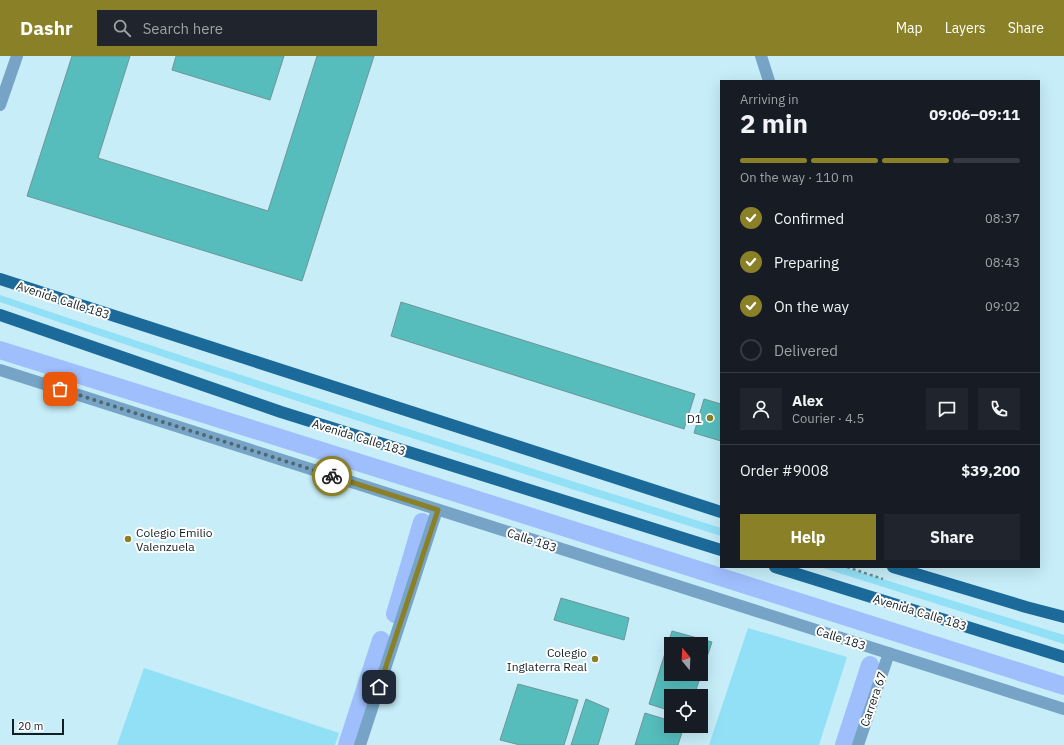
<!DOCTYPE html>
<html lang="en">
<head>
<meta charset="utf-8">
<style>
  body { margin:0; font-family:"IBM Plex Sans",sans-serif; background:#20242c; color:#f1f3f6; height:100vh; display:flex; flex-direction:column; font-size:15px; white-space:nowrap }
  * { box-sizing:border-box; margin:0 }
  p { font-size:13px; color:#9ea1a6 }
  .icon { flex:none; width:22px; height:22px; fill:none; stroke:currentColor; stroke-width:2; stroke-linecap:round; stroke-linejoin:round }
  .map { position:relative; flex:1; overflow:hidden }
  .panel { position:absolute; left:720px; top:24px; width:320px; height:488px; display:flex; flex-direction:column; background:#171b24; border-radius:0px; box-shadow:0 4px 16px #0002 }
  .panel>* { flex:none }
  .needle { width:26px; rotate:342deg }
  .controls { position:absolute; left:664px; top:581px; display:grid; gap:8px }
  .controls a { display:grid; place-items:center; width:44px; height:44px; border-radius:0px; background:#171b24; box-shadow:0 4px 16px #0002; font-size:20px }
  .scale { position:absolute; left:12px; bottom:10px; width:52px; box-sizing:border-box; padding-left:4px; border:2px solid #111f23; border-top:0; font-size:11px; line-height:14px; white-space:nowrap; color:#111f23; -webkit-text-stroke:3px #fff; paint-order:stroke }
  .pin { position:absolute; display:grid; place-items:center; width:34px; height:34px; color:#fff; margin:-17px; border-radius:8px; box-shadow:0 2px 6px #0006 }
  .courier { position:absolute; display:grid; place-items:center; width:40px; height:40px; margin:-20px; border:3px solid #8a8027; border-radius:50%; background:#fff; color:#222; box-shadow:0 1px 5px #0007 }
  .summary em { font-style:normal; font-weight:700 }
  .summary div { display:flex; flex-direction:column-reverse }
  .summary { display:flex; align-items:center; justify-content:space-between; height:68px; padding:0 20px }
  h1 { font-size:26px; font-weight:700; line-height:30px }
  .bar { display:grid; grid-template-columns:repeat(4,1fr); gap:6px 4px; align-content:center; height:48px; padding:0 20px }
  .bar i { height:5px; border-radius:3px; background:#363941 }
  .bar .selected { background:#8a8027 }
  .bar p { grid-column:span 4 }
  .line { display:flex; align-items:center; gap:10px; padding:0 20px; border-top:1px solid #363941 }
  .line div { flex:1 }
  .round { display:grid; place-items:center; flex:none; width:42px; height:42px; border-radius:0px; background:#20242c }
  ol { padding:0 20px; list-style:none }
  li { display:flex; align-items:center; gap:12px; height:44px }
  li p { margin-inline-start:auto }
  li .icon { padding:4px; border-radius:50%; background:#8a8027; color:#fff; stroke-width:4 }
  li:last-child { color:#9ea1a6 }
  li i { width:22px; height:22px; border:2px solid #363941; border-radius:50% }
  .action { display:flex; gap:8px; margin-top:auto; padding:8px 20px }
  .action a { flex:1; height:46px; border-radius:0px; background:#8a8027; color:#fff; font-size:16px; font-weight:700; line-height:46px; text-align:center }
  .action a+a { background:#20242c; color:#f1f3f6 }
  header { display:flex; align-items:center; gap:24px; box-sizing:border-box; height:56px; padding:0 20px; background:#8a8027; color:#fff }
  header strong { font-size:19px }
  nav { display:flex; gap:22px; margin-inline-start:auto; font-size:14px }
  .search { width:280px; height:36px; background:#20242c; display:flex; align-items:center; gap:10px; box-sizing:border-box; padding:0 14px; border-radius:0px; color:#9ea1a6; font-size:15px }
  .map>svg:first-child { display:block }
  .green { fill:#91e0f6 }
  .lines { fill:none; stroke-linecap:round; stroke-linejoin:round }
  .canal { stroke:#9fbefc; stroke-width:18 }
  .building { fill:#56bcbc; stroke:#6e9595; fill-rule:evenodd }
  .path { stroke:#6e8991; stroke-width:2.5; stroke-dasharray:3 3; stroke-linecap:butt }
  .street { stroke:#77a4c6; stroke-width:12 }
  .primary { stroke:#1b6a9a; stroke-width:12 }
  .done { stroke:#50676e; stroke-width:4; stroke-dasharray:0 7.2 }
  .route { stroke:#8a8027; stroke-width:5 }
  .poi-dot { fill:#8a8027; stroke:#fff; stroke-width:1.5 }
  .labels { text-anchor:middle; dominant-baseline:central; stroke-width:4; stroke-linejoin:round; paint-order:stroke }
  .street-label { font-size:12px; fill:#111f23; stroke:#fff }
  .poi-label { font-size:12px; fill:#111f23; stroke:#fff; text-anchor:end }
</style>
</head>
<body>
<header>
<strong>Dashr</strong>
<div class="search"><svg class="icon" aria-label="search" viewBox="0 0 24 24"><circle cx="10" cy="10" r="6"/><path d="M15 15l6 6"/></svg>Search here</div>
<nav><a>Map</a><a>Layers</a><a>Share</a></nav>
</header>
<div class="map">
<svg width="1064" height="689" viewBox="0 0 1064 689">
  <rect width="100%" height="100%" fill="#c6edf8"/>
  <!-- green -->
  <path class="green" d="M0 239C239 320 480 396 721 472V480C480 404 239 328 0 246Z
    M820 511H843L1064 579V588Z
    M748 572 847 601 819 689H709Z
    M144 612 339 677 335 689H117Z"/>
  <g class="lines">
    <!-- canal -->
    <path class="canal" d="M0 294 456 437 1064 630
      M395 558 422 466
      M347 689 381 584
      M844 689 870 609"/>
  </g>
  <!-- building -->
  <path class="building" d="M72 0H130L98 102 268 155 317 0H374L302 225 27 140Z
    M176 0H284L270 44 172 14Z
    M401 246 695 338 684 373 391 280Z
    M704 343 721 348V385L694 377Z
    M561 542 629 562 624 584 554 564Z
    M672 575 712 586 694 640H671V655L649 648ZM671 588H701V618H671Z
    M518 628 578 644 564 689H520L500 684Z
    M586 643 609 653 598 689H571Z
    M645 657 671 665V670H684L678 689H635Z"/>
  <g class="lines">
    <!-- path -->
    <path class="path" d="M847 511 883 523"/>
    <!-- street -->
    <path class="street" d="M761 0 769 25
      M0 49 17 0
      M0 314 1064 653
      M360 689 437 454
      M858 689 889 597"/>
    <!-- primary -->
    <path class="primary" d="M0 223 721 456
      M0 259 281 356 721 494
      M775 511 1064 601
      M893 511 1026 551 1064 561"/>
  </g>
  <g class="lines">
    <!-- done -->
    <path class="done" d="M60 333 332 420"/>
    <!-- route -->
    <path class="route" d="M332 420 438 454 379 631"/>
  </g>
  <!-- markers -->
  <g class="poi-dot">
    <circle cx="710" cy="362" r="4"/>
    <circle cx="128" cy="483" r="4"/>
    <circle cx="595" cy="603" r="4"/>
  </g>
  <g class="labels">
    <!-- street labels -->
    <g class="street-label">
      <text transform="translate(63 244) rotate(18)">Avenida Calle 183</text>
      <text transform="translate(359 381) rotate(17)">Avenida Calle 183</text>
      <text transform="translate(532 484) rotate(18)">Calle 183</text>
      <text transform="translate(920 556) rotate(17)">Avenida Calle 183</text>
      <text transform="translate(841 582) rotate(18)">Calle 183</text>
      <text transform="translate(873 643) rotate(-71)">Carrera 67</text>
    </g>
    <!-- poi labels -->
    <g class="poi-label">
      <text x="702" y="362">D1</text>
      <text x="136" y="476" text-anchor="start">Colegio Emilio<tspan x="136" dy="14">Valenzuela</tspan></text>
      <text x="587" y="596">Colegio<tspan x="587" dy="14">Inglaterra Real</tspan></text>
    </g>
  </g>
</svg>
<div class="controls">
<a><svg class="needle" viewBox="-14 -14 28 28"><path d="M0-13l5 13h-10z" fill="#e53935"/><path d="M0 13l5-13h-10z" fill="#9ea1a6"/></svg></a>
<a><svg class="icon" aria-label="locate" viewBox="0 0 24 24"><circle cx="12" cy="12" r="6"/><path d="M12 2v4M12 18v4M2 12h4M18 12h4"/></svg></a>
</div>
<div class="scale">20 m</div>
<div class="pin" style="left:60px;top:333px;background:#ea580c"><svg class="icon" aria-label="bag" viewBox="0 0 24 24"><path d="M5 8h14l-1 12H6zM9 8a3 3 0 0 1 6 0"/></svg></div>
<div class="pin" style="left:379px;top:631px;background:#1f2937"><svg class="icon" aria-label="home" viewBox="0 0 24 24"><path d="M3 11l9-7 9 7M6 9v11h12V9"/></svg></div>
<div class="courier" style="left:332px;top:420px"><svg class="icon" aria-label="bike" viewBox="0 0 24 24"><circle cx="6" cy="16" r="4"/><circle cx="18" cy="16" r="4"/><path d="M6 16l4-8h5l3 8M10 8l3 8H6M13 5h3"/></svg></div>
<section class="panel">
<div class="summary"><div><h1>2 min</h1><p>Arriving in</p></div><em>09:06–09:11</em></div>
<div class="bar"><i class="selected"></i><i class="selected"></i><i class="selected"></i><i></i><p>On the way · 110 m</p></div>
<ol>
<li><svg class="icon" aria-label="check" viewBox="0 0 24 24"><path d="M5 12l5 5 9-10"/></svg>Confirmed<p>08:37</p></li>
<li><svg class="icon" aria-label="check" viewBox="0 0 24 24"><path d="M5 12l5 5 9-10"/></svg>Preparing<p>08:43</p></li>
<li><svg class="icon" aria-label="check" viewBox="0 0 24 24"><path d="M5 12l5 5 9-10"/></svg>On the way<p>09:02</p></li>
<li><i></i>Delivered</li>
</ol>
<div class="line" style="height:72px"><a class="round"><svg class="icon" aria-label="person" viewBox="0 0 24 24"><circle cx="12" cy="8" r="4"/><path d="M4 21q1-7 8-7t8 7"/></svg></a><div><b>Alex</b><p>Courier · 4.5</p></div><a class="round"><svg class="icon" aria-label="chat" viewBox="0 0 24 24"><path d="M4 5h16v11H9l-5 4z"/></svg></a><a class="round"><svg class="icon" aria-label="phone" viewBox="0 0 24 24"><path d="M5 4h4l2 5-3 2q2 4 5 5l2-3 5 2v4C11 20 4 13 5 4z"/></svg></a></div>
<div class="line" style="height:52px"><div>Order #9008</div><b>$39,200</b></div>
<div class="action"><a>Help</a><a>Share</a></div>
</section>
</div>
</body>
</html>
